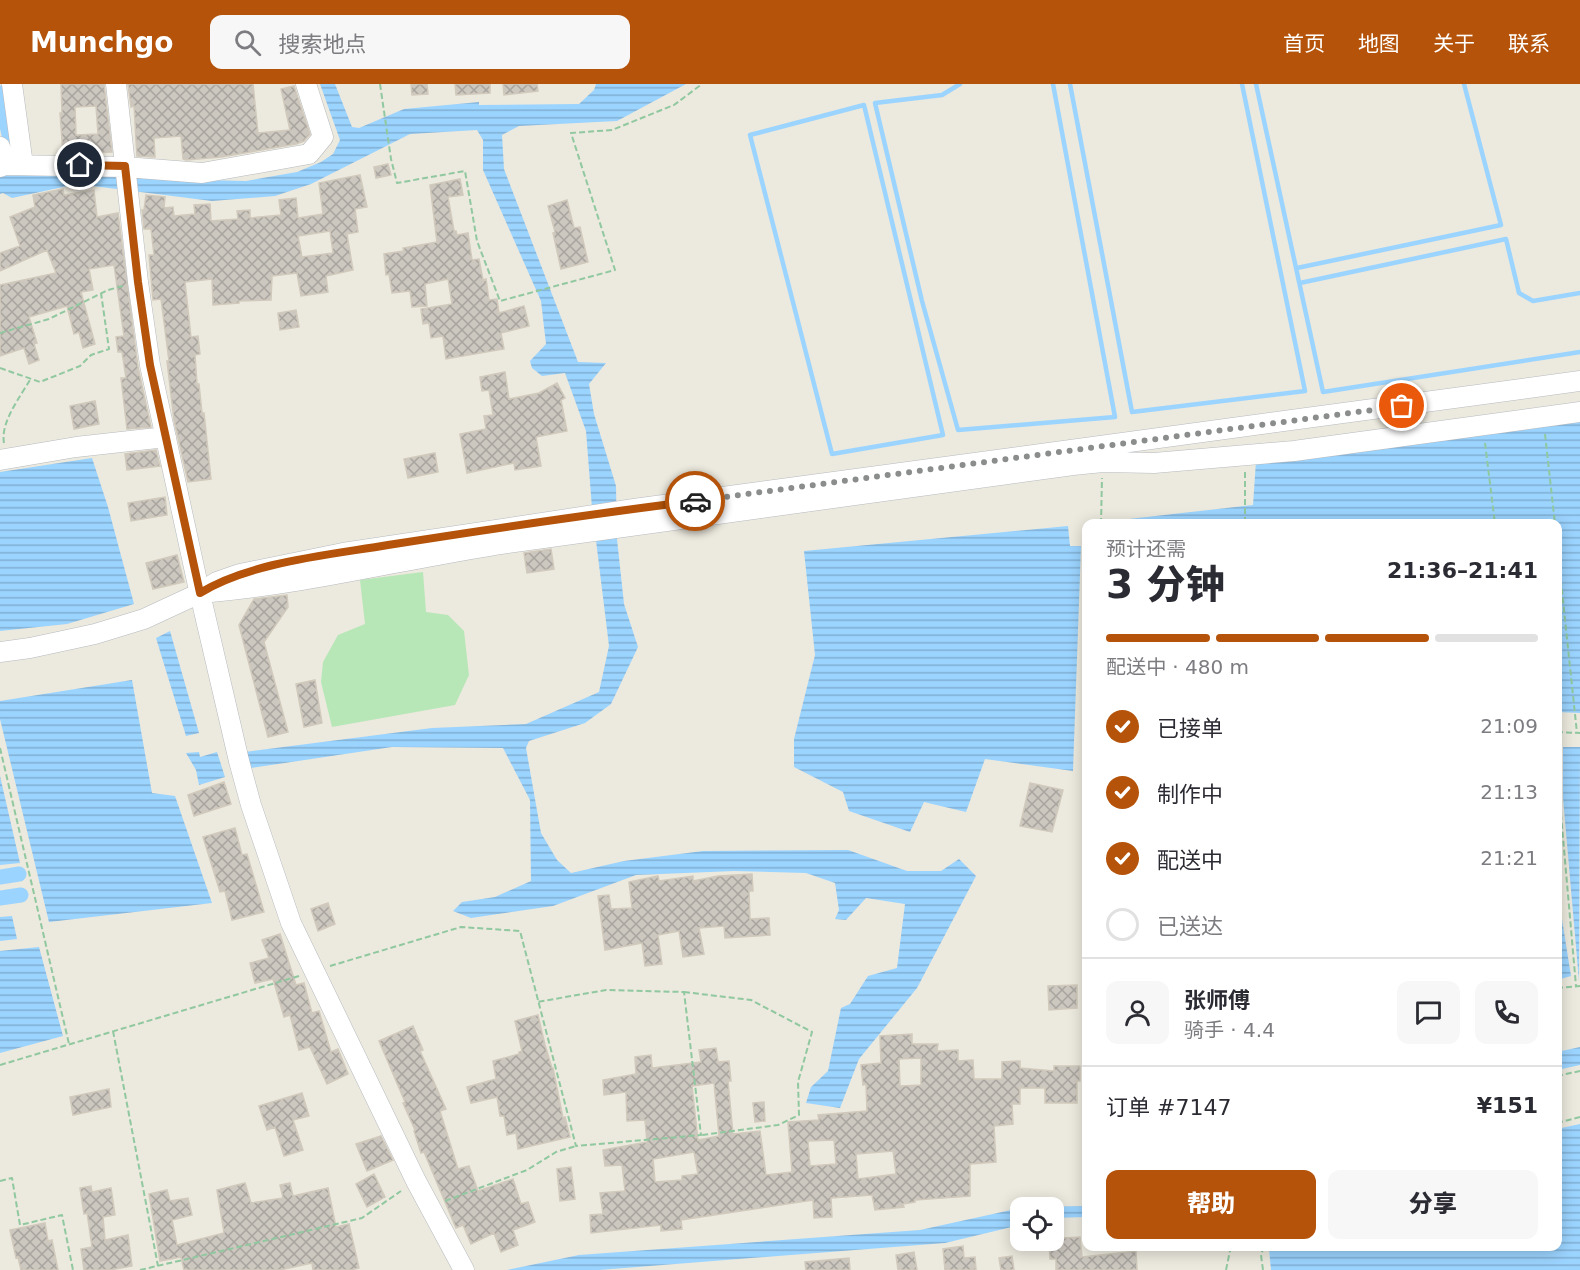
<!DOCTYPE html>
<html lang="zh">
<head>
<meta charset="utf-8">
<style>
  body { margin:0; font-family:"DejaVu Sans","Noto Sans SC",sans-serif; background:#f7f7f7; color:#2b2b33; height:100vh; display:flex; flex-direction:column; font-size:22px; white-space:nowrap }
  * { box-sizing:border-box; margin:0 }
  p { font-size:20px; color:#7c7c81 }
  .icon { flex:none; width:33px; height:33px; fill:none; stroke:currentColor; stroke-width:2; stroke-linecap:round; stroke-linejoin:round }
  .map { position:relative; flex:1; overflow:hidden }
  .drawer { position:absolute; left:1082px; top:435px; width:480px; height:732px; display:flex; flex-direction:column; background:#fff; border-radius:12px; box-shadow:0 3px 15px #0003 }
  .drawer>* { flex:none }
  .controls { position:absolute; left:1010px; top:1113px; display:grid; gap:12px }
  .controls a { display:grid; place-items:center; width:54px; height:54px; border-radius:12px; background:#fff; box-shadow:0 3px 15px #0003; font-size:30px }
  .pin { position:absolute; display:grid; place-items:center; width:51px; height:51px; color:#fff; margin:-26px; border:3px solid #fff; border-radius:50%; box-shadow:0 2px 6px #0007 }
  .courier { position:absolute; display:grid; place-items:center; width:60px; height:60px; margin:-30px; border:4px solid #b45309; border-radius:50%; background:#fff; color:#222; box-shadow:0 2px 8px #0007 }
  .headline em { font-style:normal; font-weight:800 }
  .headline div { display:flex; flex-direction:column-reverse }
  .headline { display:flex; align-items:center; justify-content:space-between; height:102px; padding:0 24px }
  h1 { font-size:39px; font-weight:800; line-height:45px }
  .bar { display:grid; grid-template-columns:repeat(4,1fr); gap:9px 6px; align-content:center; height:72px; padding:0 24px }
  .bar i { height:8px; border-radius:4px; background:#e1e1e2 }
  .bar .selected { background:#b45309 }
  .bar p { grid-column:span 4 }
  .line { display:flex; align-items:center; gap:15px; padding:0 24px; border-top:2px solid #e1e1e2 }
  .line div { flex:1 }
  .round { display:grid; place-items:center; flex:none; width:63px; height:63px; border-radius:12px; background:#f7f7f7 }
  ol { padding:0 24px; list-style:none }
  li { display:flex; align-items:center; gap:18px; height:66px }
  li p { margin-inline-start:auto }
  li .icon { padding:6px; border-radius:50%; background:#b45309; color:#fff; stroke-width:4 }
  li:last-child { color:#7c7c81 }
  li i { width:33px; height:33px; border:3px solid #e1e1e2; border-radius:50% }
  .button { display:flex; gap:12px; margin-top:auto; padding:12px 24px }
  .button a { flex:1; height:69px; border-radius:12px; background:#b45309; color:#fff; font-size:24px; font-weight:800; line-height:69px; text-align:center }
  .button a+a { background:#f7f7f7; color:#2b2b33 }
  header { display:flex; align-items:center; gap:36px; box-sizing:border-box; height:84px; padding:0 30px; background:#b45309; color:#fff }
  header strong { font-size:28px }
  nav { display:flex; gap:33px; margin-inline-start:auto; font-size:21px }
  .search { width:420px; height:54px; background:#f7f7f7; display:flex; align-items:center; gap:15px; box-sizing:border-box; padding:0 21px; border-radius:12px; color:#7c7c81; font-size:22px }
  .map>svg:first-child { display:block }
  .park { fill:#b7e7b7 }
  .water { fill:url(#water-rules) }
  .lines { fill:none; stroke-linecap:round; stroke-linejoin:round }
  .stream { stroke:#9bd4ff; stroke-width:4.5 }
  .canal { stroke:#9bd4ff; stroke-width:15 }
  .building { fill:url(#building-cross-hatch); stroke:#d1cabc; stroke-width:1.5; fill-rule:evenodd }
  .minor-casing { stroke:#b6babf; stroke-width:21 }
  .path { stroke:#90c89f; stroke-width:2; stroke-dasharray:6 3; stroke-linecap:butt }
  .minor { stroke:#fff; stroke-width:20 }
  .done { stroke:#8b8d8d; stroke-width:6; stroke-dasharray:0 10.8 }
  .route { stroke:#b45309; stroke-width:8 }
</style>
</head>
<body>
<header>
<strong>Munchgo</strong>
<div class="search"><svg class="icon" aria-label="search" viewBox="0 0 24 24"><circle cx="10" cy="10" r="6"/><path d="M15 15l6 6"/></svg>搜索地点</div>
<nav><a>首页</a><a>地图</a><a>关于</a><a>联系</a></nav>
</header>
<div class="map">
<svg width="1580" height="1186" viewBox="0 0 1580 1186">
  <defs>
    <pattern id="water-rules" width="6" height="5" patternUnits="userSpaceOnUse" patternTransform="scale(1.5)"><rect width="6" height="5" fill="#9bd4ff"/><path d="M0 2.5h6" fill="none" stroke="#81afd2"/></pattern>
    <pattern id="building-cross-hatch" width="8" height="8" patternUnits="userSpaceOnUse" patternTransform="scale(1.5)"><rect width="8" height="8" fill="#ccc7bf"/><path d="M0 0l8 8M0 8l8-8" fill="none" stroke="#a8a59f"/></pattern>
  </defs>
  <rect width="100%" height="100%" fill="#ece9de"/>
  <!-- park -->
  <path class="park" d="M423 488 426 528 448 531 464 547 469 591 455 621 332 643 321 598 323 578 338 551 365 540 360 496Z"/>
  <!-- water -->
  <path class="water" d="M320 0H335L352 43 359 44 404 25 479 18V21L579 20 594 6 596 0H686L617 37 519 42 502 51 504 85 578 278 606 279 589 300 594 330 616 402 617 455 624 520 638 563 611 620 585 639 529 657 526 664 541 749 557 776 571 789 624 777 703 767 848 766 907 787H941L959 775 976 792 917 904 859 975 840 1024 806 1019 811 1003 828 987 841 924 850 920 868 892 897 884 905 820 866 814 846 836 835 835 839 826 835 799 806 789 734 787 636 791 553 822 471 834 453 827 462 818 495 813 531 797 530 716 503 664 392 663 251 684 245 668 432 644 526 640 599 608 609 562 592 424 586 347 565 289 542 292 532 284 530 277 546 260 541 217 483 86V56L477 46 410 50 311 100 275 112 212 117 77 100 12 114 3 109 0 110V89L16 83 205 96 246 97 297 88 321 78 333 70 340 56Z
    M1580 335V629L1557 628V440H1120V436L1253 421 1256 377Z
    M92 374 108 423 134 520 67 540 0 547V388Z
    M1068 442 1070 462H1081L1073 687 985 675 966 728 924 718 910 748 849 727 843 708 794 683V655L815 571 804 467Z
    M170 547 199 649 186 652 156 554Z
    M132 596 152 709 175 712 212 819 49 838 0 635V617Z
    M1563 663H1580L1579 897 1563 714Z
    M199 668 200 673 217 668 225 693 199 701 196 686 186 669Z
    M0 692 20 779 0 781Z
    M1557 804 1571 892 1557 896Z
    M12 832 17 855 0 857V833Z
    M39 863 63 952 0 969V867Z
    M1580 963V981L1557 986V968Z
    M1580 1040V1186H1271L1269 1165 1278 1163 1557 1162V1045Z
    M1086 1122V1133L1053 1134V1124L1022 1123Z
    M1020 1124V1141L945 1159 599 1186H507L579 1171 920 1146Z"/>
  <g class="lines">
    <!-- stream -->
    <path class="stream" d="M960 0 942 11 875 19 922 217 958 346 1115 333 1053 0
      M1070 0 1132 328 1305 307 1242 0
      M1256 0 1323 308 1580 268
      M864 21 943 351 832 370 750 51Z
      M1297 184 1501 141 1464 0
      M1300 199 1506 155 1519 209 1533 217 1580 209"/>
    <!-- canal -->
    <path class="canal" d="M0 9 13 69
      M0 793 19 790
      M0 814 21 811"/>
  </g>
  <!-- building -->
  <path class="building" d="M61 0H104L112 68 63 70 60 29H62ZM96 22 98 50 76 51 75 23Z
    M128 0H253L258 49 290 46 281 5 294 2 310 50 304 57 296 60 221 73 186 76 183 75 181 52 154 54 155 73 137 72 134 22 131 23Z
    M411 0H427L428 10 412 11Z
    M455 0H490V9L456 11Z
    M503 0H537L538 7 504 11Z
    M388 80 391 91 376 94 374 83Z
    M360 91 367 123 355 125 358 148 347 150 353 186 326 192 328 208 301 212 297 189 272 192 271 216 239 217V219L213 221 212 195 185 198 191 253 198 252 200 270 195 271 197 300H199L202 329H204L211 395 188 398 174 336 167 277H169L161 215 153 216 149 171H154L151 145H144L142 126H144L146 111 165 113 164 124 173 123 174 132 195 130 194 121 210 120 211 137 238 135 237 127 250 126V134L281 131 279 116 296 114 298 134 323 130 319 99ZM330 147 333 169 302 173 298 152Z
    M460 95 463 111 448 113 454 147H456L457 151 468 149 472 176 479 175 483 196 486 195 489 216 497 215 499 229 524 222 529 242 501 249 504 265 446 275 443 252 431 254 429 239 423 240 421 225 452 220 448 195 425 200 427 222 412 223 410 207 392 209 389 190 386 191 384 170 404 167 403 164 437 158 430 101Z
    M63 105 64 111 94 106 97 133 118 129 138 283 151 343 127 345 121 294H126L122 268H118L116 253 124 252 114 181 89 185 93 206 81 208 95 260 83 264 79 248 74 250 67 222 29 233 37 259 34 260 39 276 29 280 24 264 0 272V201L56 189 47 166 0 187V169L20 162 10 133 35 123 33 111Z
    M567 116 574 144 580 143 588 178 561 185 553 149 555 148 548 122Z
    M296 226 299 243 280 246 278 229Z
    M505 288 509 315 539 309 557 299 565 314 561 316 567 347 536 353 541 382 515 386 514 379 467 389 460 350 486 345 484 332 493 331 489 306 482 307 480 293Z
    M95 317 99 340 74 345 70 322Z
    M156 366 160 382 127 386 125 370Z
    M435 369 438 388 408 394 404 375Z
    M165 413 167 431 131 437 128 419Z
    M551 465 554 485 527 489 524 469Z
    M177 471 184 498 153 505 146 479Z
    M287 511 288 523 264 558 288 648 268 653 239 541 254 515Z
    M315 596 322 639 304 643 296 600Z
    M224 698 231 720 194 732 188 711Z
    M1030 699 1063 706 1052 748 1020 742Z
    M235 744 242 771 247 770 264 828 232 836 225 807 220 808 203 753Z
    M752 790 753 807H749L750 835 769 834 770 851 725 854 724 842 699 844 704 870 683 873 679 847 658 851 662 880 645 882 642 859 605 866 598 812 609 811 611 825 632 824 629 798 658 792 659 797 693 792V797L718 792Z
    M328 819 335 840 318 847 311 825Z
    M280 850 296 901 304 899 312 929 319 927 331 968 338 965 348 990 327 1000 310 963 299 966 290 931 284 933 273 895 255 899 250 879 269 874 262 856Z
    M1077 901V924L1049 926 1048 902Z
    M538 931 545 961 552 984H553L563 1034 565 1033 570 1053 518 1065 516 1049 507 1051 504 1032H500L497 1013 471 1019 467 1003 496 995 493 977 519 970V968L522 967 515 937Z
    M413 942 423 966 420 967 446 1025 440 1027 458 1085 469 1082 478 1107 513 1095 521 1120 528 1118 535 1138 513 1146 518 1161 501 1168 494 1149 471 1160 463 1141 456 1144 424 1068 421 1069 414 1047 415 1046 403 1019 405 1018 379 957Z
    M912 950V960H938L937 967 958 966V977L973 976 974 995H1002V978L1020 977V984L1054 987V982H1080V997H1077V1019H1045V1004H1020V1020H1012L1013 1040 994 1042 996 1078 970 1080V1112L915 1116V1118L903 1120 904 1123 875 1126 872 1111 831 1114 832 1133 814 1134 813 1116 681 1136 682 1145 661 1147V1141L591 1149 590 1131 603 1130 600 1109 625 1107 622 1081 605 1082 603 1066 647 1058 645 1036 627 1037 626 1008 604 1011 603 996 636 990 635 973 651 971 652 984 701 978 699 966 716 964 718 978 729 977 731 997H728L733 1050 760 1047 766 1091 792 1088 788 1038 819 1036 818 1031 867 1027 866 1000 863 1001 861 981 881 979 880 952ZM921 974V1001L900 1002 899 975ZM714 999 719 1052 698 1056 692 1002ZM834 1056 836 1080 810 1082 808 1057ZM893 1067 896 1090 858 1095 856 1070ZM694 1068 698 1090 682 1092V1096L655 1098 653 1075Z
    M109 1005 111 1023 73 1031 70 1013Z
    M302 1009 309 1032 293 1036 303 1066 284 1072 275 1043 267 1046 259 1022Z
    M764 1018 765 1037 755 1038 753 1019Z
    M381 1052 393 1076 367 1087 356 1060Z
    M571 1083 575 1115 560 1117 557 1085Z
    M374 1090 385 1113 367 1123 356 1100Z
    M245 1099 251 1119 283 1114 280 1101 290 1099 293 1112 328 1104 336 1143 349 1140 359 1184 351 1186H313L312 1179 280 1186H184L181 1173 160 1177 149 1110 167 1106 170 1117 188 1114 192 1131 172 1136 177 1161 224 1149 217 1106Z
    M91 1102 92 1108 111 1104 115 1131 103 1133 105 1156 128 1151 132 1182 110 1186H84L81 1165 92 1163 87 1129 84 1130 80 1104Z
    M45 1139 48 1157 52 1156 58 1186H21L18 1173 16 1174 10 1146Z
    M1080 1153 1082 1173 1136 1167 1137 1186H1056V1175H1050L1049 1161 1063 1160V1154Z
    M963 1162 964 1174 975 1173 976 1186H945L943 1165Z
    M914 1168 917 1186H898L896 1171Z
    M1012 1172 1014 1186H1001L999 1174Z
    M849 1174 850 1186H806L805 1178Z"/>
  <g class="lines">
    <!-- minor casing -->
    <g class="minor-casing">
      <path id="minor" d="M12 0 23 81
        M116 0 138 198 150 281 197 497 239 677 251 721 291 839 416 1097 464 1186
        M0 63 5 81
        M0 83 5 81 125 83 202 89 309 70 323 53 306 0
        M0 376 76 363 166 353
        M211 508C311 499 408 474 507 459L1073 381 1103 378 1154 379 1294 367 1580 328
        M0 568 30 564 95 550 144 535 200 509 217 498 240 490 343 469 634 425 1580 297"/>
    </g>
    <!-- path -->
    <path class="path" d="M380 0 391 75 397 99 465 87 477 157 500 217 615 186 571 49 612 46 674 21 702 0
      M0 249 49 235 108 206 123 202
      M0 284 40 298 80 282 91 271 109 265 101 209
      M1545 350 1555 440
      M4 359C0 338 21 312 31 294
      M1485 359 1495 440
      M1245 388V440
      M1101 440 1102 394
      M1557 460 1577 649
      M1557 648 1580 649
      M0 664 69 960
      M1557 685 1576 902
      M330 882 461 843 520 847 576 1062 701 1051 684 908 606 906 537 918
      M1557 904 1580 902
      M684 908 751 916 812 948 798 998 799 1031 778 1041 702 1051
      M113 947 158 1182
      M0 981 299 892
      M1557 992 1580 987
      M1557 1039 1580 1033
      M0 1097 12 1094 20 1141 62 1131 73 1186
      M445 1117 527 1086 556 1068 576 1062
      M140 1186 362 1134 401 1107
      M1226 1186 1231 1162
      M1263 1186 1261 1171 1264 1162"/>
    <!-- minor -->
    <use href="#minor" class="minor"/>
  </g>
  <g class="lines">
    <!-- done -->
    <path class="done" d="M695 417 1402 322"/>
    <!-- route -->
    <path class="route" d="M80 81 125 82 138 198 150 281 200 509C250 478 329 471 388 461 490 445 592 430 695 417"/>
  </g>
</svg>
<div class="controls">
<a><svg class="icon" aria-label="locate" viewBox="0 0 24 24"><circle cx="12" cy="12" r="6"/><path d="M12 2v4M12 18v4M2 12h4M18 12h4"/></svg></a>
</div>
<div class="pin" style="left:1402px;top:322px;background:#ea580c"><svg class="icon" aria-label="bag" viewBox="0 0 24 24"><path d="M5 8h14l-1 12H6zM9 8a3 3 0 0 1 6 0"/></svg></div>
<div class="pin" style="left:80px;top:81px;background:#1f2937"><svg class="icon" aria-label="home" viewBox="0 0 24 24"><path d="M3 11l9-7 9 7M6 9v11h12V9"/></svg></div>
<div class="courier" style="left:695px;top:417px"><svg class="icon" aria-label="car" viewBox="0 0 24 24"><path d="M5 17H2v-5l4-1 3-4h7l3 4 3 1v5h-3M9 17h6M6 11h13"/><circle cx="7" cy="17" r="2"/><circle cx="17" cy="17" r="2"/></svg></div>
<section class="drawer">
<div class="headline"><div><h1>3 分钟</h1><p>预计还需</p></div><em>21:36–21:41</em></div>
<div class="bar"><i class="selected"></i><i class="selected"></i><i class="selected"></i><i></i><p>配送中 · 480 m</p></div>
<ol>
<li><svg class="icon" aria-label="check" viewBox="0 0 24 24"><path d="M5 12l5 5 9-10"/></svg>已接单<p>21:09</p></li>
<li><svg class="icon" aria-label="check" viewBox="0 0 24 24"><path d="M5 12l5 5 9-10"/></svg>制作中<p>21:13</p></li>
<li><svg class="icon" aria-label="check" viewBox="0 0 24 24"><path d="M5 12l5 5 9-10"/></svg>配送中<p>21:21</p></li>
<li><i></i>已送达</li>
</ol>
<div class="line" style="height:108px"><a class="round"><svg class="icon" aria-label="person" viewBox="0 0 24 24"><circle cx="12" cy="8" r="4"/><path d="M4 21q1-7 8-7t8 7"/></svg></a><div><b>张师傅</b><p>骑手 · 4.4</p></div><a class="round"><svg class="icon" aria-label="chat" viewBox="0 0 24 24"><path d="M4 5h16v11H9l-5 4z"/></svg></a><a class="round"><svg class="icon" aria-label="phone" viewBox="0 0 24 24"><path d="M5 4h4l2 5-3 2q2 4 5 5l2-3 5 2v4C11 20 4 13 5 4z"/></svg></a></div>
<div class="line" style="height:78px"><div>订单 #7147</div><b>¥151</b></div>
<div class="button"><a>帮助</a><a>分享</a></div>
</section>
</div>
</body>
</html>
